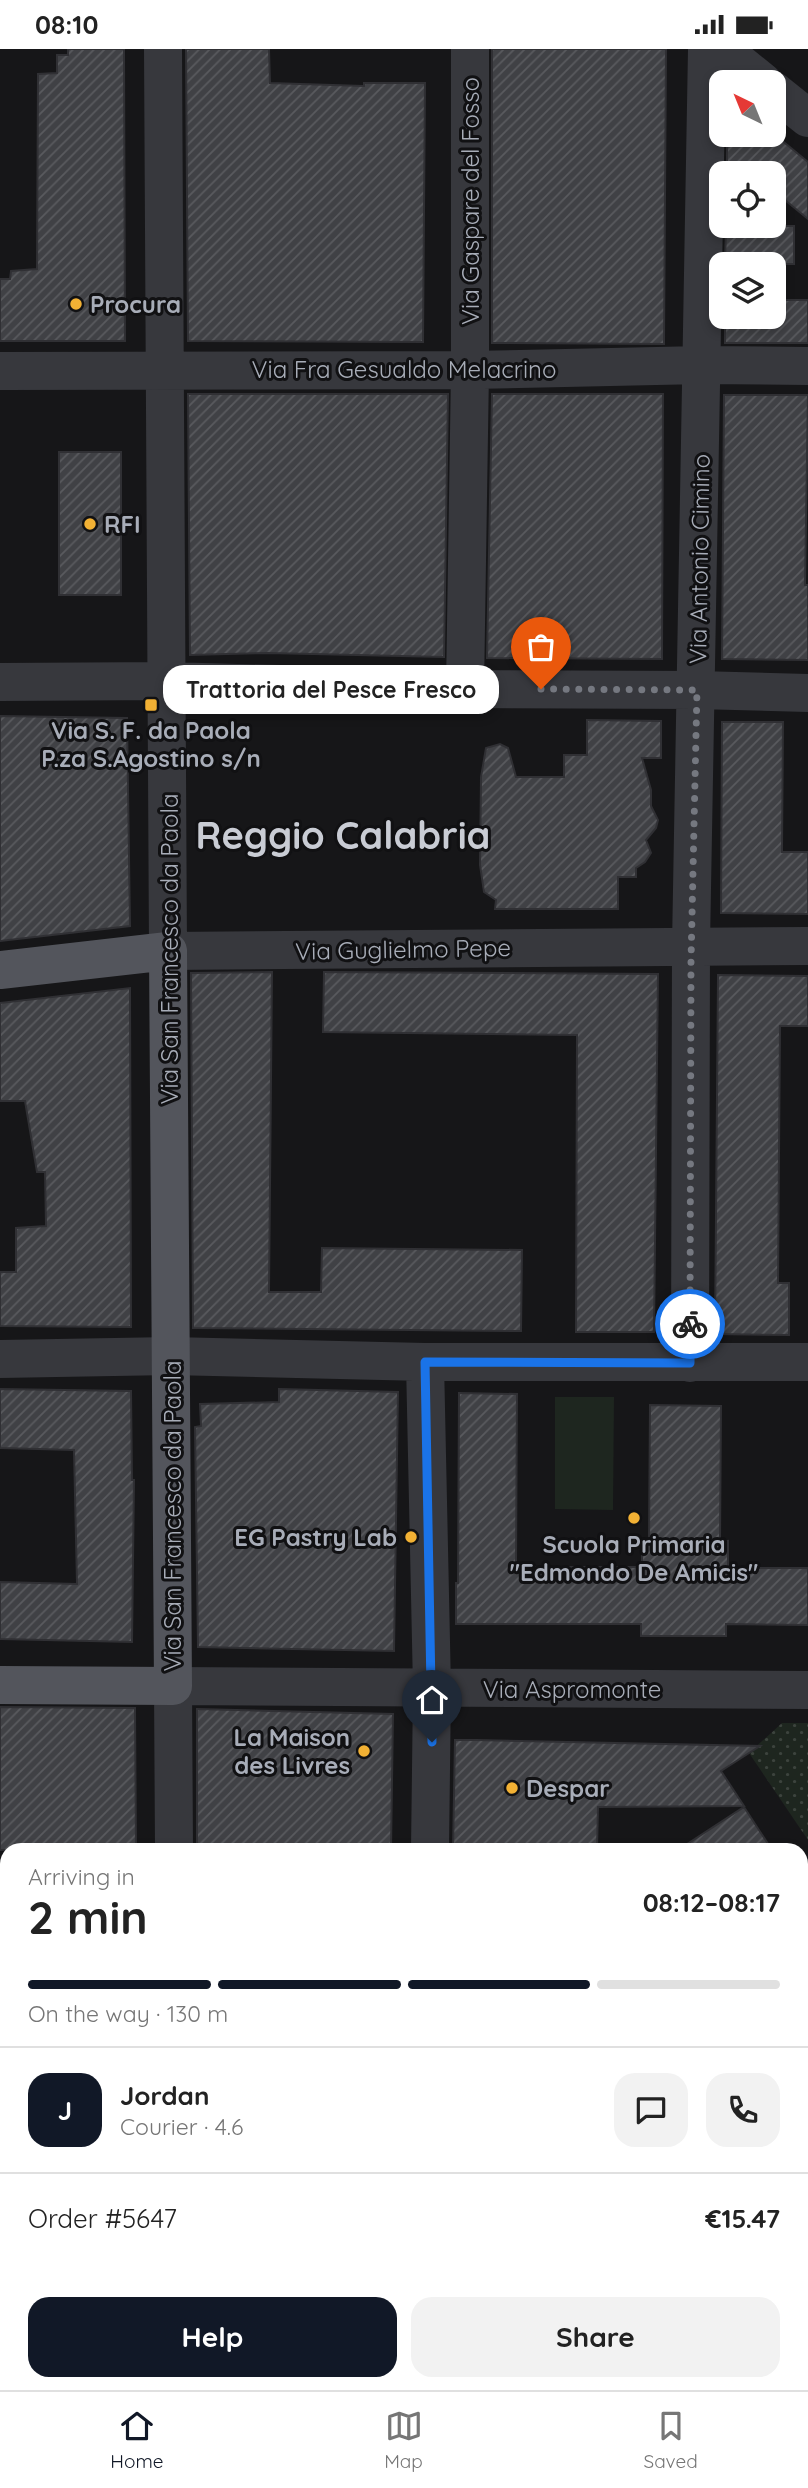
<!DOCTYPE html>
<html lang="en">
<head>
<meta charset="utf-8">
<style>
  body { margin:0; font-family:Quicksand,sans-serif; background:#f2f2f2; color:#222; height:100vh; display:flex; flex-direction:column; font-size:26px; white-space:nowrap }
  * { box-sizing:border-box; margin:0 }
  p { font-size:23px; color:#767676 }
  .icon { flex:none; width:38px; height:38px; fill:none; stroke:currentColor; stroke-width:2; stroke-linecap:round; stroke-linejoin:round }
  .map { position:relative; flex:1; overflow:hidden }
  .drawer { position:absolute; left:0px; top:1794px; width:808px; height:548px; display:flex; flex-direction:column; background:#fff; border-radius:21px 21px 0 0; box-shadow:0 4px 10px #0003 }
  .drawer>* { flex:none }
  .needle { width:46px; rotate:317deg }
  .buttons { position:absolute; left:709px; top:21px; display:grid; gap:14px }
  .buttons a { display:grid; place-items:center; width:77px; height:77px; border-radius:14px; background:#fff; box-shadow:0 4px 10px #0003; font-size:35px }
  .pin { position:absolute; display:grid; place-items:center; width:60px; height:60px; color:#fff; margin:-72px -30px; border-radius:50% 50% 50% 0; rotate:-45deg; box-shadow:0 0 7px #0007 }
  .pin .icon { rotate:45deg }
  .courier { position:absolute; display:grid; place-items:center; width:70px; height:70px; margin:-35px; border:5px solid #1a73e8; border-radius:50%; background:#fff; color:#222; box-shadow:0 2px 9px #0007 }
  .bubble { position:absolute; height:49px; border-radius:21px; background:#fff; box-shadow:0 4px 10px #0003; font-size:23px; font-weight:800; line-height:49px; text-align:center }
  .summary em { font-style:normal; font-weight:800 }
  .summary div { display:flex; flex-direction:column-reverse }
  .summary { display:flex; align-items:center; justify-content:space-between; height:119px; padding:0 28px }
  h1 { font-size:46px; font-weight:800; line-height:52px }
  .bar { display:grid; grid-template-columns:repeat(4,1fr); gap:10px 7px; align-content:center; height:84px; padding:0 28px }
  .bar i { height:9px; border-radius:5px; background:#e0e0e0 }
  .bar .active { background:#111827 }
  .bar p { grid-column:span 4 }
  .line { display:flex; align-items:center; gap:18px; padding:0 28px; border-top:2px solid #e0e0e0 }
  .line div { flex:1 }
  .round { display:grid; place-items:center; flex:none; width:74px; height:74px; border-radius:21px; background:#f2f2f2 }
  .cta { display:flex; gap:14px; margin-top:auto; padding:14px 28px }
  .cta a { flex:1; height:80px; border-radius:21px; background:#111827; color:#fff; font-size:28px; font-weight:800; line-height:80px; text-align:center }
  .cta a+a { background:#f2f2f2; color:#222 }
  .status { display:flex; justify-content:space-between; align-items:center; height:49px; padding:0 35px; background:#fff; direction:ltr }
  .status svg { height:19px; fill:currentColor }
  .menu { display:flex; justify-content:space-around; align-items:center; height:98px; border-top:2px solid #e0e0e0; background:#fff; font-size:19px; color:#767676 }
  .menu a { display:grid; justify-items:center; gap:4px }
  .menu .active { color:#111827 }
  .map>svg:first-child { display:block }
  .park { fill:url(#park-dots) }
  .pitch { fill:#1e261f }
  .water { fill:#2c353c }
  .building { fill:url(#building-hatch); stroke:#303034; stroke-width:2 }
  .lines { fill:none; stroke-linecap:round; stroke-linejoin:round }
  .street { stroke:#37383d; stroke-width:38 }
  .primary { stroke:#53555c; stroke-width:38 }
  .done { stroke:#757880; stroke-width:7; stroke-dasharray:0 12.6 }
  .route { stroke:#1a73e8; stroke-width:9 }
  .poi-dot { fill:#f2b134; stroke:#111113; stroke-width:2.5 }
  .labels { text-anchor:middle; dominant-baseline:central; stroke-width:6; stroke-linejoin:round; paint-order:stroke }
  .street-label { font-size:24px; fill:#a8adb8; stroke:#111113 }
  .poi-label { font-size:24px; font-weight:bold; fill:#a8adb8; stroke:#111113; text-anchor:start }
  .town-label { font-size:38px; font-weight:bold; fill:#c9ccd4; stroke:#111113 }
</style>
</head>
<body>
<div class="status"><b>08:10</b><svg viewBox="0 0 49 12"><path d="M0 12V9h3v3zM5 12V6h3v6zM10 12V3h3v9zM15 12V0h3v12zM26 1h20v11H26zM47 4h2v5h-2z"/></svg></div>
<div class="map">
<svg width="808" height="2341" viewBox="0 0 808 2341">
  <defs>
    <pattern id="park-dots" width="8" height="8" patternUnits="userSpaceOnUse" patternTransform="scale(1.75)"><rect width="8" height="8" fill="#1e261f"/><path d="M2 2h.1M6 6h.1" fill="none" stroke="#3c433d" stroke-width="1.8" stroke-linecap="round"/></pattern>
    <pattern id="building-hatch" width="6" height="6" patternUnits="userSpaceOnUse" patternTransform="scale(1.75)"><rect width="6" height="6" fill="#404145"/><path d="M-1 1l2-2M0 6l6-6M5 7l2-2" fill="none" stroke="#595a5e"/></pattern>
  </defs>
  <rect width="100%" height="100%" fill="#161618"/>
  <!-- park -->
  <path class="park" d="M782 1674H808V1791L749 1704Z"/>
  <!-- pitch -->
  <path class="pitch" d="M555 1348H614L613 1461 555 1460Z"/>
  <!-- water -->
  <path class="water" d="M808 2216V2267L802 2273V2221Z
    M665 2334H727V2335L718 2341H656Z"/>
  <!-- building -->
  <path class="building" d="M68 0H124L125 292H0V230H10L11 222 37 220 38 25 57 24V6H68Z
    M186 0H269L270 34 364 37V34H425L423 293 188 292Z
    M492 0H666L664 295 492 294Z
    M774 85 808 113V170L774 142V124H727V86Z
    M726 177H794V215H725Z
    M774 251H808V294H725V268H774Z
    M188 345H448L444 608 268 604 190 606Z
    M492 345H663L662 610 487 609Z
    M724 346H808L805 536H808V611L722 610Z
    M59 403H121V546H59Z
    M0 667 127 669 130 877 0 892Z
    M587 671 661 672V709H642L651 741V757L658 771 656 779 646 791 651 804 645 813 636 819V828H618V860H495L496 851 484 843 480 816 481 728 486 699 500 695 508 699 516 728H564V706H587Z
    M722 673H783L782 803H808V865L721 864Z
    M272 923 269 1243H321L322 1199 522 1201 521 1282 193 1279 191 924Z
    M324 923 658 925 654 1283H576L577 986 323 983Z
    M718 926 808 927V977H780L778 1234H789V1286L715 1285Z
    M130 939 131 1278 0 1277V1223H16V1179L46 1177 45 1123H37L25 1052H0V954Z
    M0 1340 131 1342 132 1431H134L132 1593 0 1590V1533L77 1535 74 1401 0 1399Z
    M279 1340 398 1343 394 1602 198 1598 195 1378 201 1377 200 1355 279 1353Z
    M459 1344 517 1345 516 1518H642V1492H649L650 1356 721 1357 720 1493 728 1492V1519H808V1576L726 1575V1587H641V1575H456V1534H458Z
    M0 1658 135 1659 136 1801H0Z
    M197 1660 393 1665 391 1801H197Z
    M455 1691H476L760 1697 721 1722 744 1757 598 1758 597 1801H453Z
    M744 1758 772 1801H678Z"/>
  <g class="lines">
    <!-- street -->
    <path class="street" d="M163 0 168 902 808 897
      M722 0 763 33
      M774 42 808 69
      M0 322 470 321 702 316 808 317
      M0 633 167 632 465 640 697 641 808 644
      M465 640 470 321V0
      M0 1310 171 1307 425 1313H808
      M425 1313 432 1639 430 1801
      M690 1314 691 896 707 0
      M174 1801 173 1637 808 1641
      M802 2068 808 2060
      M0 2084H7
      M177 2334V2341
      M430 2334V2341
      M505 2341 513 2334"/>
    <!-- primary -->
    <path class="primary" d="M0 921 168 902 173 1637 0 1636
      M802 2158 808 2150
      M585 2341 593 2334
      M784 2341 792 2334"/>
  </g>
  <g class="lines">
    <!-- done -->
    <path class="done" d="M541 640 697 641 691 912 690 1275"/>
    <!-- route -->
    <path class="route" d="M432 1693 425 1313 690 1314V1275"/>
  </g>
  <!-- markers -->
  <g class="poi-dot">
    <circle cx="76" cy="255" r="7"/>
    <circle cx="90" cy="475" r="7"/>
    <rect x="144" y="649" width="14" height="14" rx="3.5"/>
    <circle cx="634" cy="1469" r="7"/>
    <circle cx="411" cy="1488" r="7"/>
    <circle cx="364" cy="1702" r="7"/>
    <circle cx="512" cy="1739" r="7"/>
  </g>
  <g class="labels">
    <!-- street labels -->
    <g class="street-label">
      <text transform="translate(470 152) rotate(-90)">Via Gaspare del Fosso</text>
      <text x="404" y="320">Via Fra Gesualdo Melacrino</text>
      <text transform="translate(699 510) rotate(-89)">Via Antonio Cimino</text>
      <text transform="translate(169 900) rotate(-90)">Via San Francesco da Paola</text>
      <text transform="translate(403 900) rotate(-1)">Via Guglielmo Pepe</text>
      <text transform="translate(172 1467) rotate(-90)">Via San Francesco da Paola</text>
      <text x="572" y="1640">Via Aspromonte</text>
    </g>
    <!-- poi labels -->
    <g class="poi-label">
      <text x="90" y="255">Procura</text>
      <text x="104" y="475">RFI</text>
      <text x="151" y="681" text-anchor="middle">Via S. F. da Paola<tspan x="151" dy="28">P.za S.Agostino s/n</tspan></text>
      <text x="397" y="1488" text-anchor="end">EG Pastry Lab</text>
      <text x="634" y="1495" text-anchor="middle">Scuola Primaria<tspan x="634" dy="28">"Edmondo De Amicis"</tspan></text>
      <text x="350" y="1688" text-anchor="end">La Maison<tspan x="350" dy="28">des Livres</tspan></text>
      <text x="526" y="1739">Despar</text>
    </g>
    <!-- town labels -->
    <g class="town-label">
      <text x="343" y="786">Reggio Calabria</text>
    </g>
  </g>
</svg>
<div class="buttons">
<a><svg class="needle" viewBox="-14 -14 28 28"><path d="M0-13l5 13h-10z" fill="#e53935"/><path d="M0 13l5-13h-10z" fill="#767676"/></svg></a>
<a><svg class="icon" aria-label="locate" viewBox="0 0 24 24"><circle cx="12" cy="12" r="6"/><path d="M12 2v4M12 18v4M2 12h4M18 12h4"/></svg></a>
<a><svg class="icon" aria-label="layers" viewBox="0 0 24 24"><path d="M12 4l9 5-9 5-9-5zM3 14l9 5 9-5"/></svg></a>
</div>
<div class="pin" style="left:541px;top:640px;background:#ea580c"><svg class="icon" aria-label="bag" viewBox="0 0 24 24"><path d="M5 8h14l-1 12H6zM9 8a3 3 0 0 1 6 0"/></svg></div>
<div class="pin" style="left:432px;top:1693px;background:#1f2937"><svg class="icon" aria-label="home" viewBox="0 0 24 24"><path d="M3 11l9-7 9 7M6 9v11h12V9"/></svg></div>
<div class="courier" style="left:690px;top:1275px"><svg class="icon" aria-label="bike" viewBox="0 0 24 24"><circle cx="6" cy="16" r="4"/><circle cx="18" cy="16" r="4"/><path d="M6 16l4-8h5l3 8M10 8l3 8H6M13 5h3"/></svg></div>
<div class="bubble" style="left:163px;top:616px;width:336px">Trattoria del Pesce Fresco</div>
<section class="drawer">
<div class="summary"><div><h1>2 min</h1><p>Arriving in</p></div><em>08:12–08:17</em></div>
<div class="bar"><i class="active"></i><i class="active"></i><i class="active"></i><i></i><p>On the way · 130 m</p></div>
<div class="line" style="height:126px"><b class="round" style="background:#111827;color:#fff">J</b><div><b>Jordan</b><p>Courier · 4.6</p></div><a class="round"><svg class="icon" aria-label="chat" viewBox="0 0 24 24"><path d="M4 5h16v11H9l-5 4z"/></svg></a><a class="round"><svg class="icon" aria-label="phone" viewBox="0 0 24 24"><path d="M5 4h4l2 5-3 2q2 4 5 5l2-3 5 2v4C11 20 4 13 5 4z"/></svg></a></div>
<div class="line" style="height:91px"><div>Order #5647</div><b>€15.47</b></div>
<div class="cta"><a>Help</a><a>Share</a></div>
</section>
</div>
<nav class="menu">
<a class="active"><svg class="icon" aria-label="home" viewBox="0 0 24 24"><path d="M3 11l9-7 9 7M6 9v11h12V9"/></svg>Home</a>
<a><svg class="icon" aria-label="map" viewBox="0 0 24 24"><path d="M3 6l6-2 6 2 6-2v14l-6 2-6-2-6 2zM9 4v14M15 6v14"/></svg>Map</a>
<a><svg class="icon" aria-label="saved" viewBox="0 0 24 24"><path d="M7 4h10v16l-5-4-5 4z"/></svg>Saved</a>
</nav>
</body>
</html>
